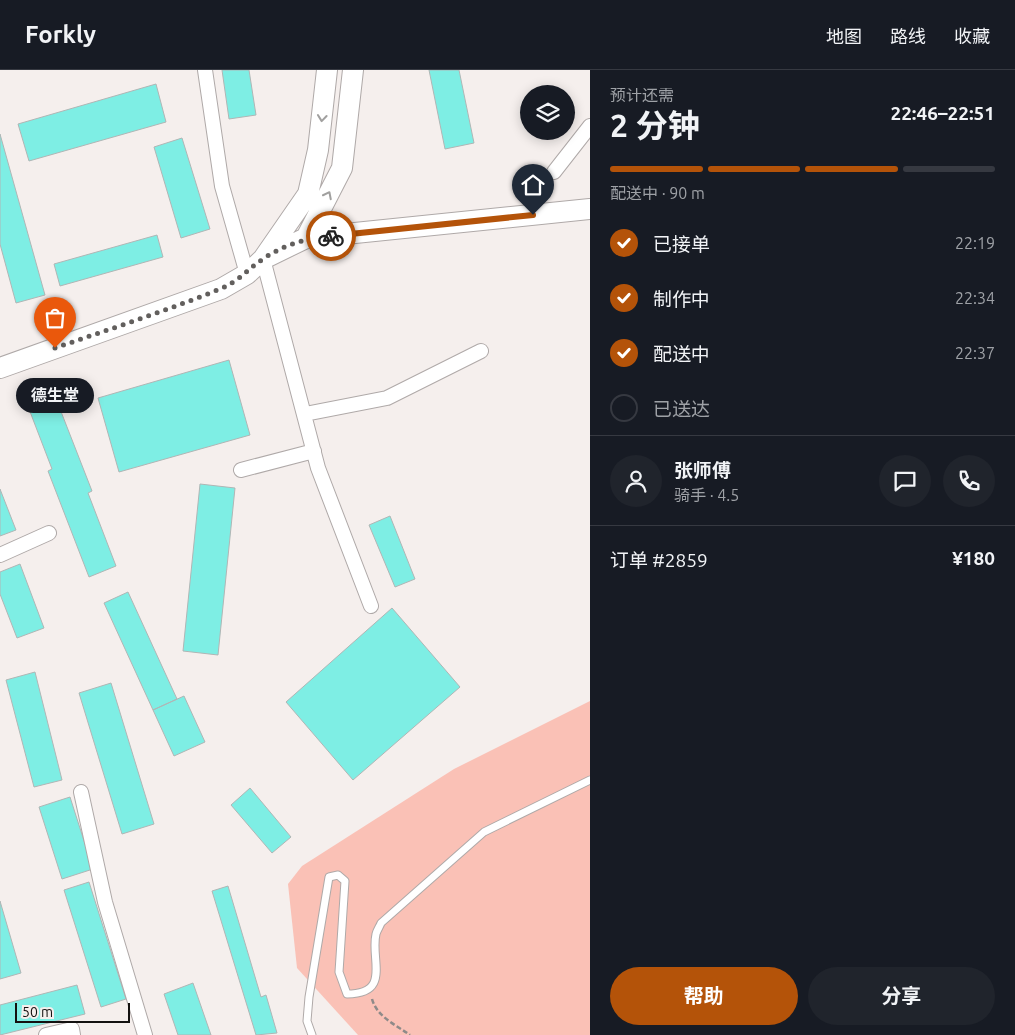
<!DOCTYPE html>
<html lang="zh">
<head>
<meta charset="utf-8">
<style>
  body { margin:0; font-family:Ubuntu,"Noto Sans SC",sans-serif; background:#20242c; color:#f1f3f6; height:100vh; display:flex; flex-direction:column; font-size:19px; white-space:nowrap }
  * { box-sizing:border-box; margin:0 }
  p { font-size:16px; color:#9ea1a6 }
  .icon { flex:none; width:28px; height:28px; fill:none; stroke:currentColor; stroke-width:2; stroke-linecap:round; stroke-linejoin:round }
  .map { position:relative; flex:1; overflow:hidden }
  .drawer { display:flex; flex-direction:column; background:#171b24; width:425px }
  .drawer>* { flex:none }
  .tools { position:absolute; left:520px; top:15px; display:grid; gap:10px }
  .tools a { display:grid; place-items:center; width:55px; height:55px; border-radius:50%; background:#171b24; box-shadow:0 2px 12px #0003; font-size:25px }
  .scale { position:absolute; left:15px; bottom:12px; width:115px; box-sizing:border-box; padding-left:5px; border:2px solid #131110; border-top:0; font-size:14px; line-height:18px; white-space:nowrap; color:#131110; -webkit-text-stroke:4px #f5efed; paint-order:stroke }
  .pin { position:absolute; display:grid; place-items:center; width:42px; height:42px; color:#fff; margin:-51px -21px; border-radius:50% 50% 50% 0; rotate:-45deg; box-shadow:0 0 5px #0007 }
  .pin .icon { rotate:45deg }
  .courier { position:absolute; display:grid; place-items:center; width:50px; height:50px; margin:-25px; border:4px solid #b45309; border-radius:50%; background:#fff; color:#222; box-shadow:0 1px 6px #0007 }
  .bubble { position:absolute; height:35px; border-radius:18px; background:#171b24; box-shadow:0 2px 12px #0003; font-size:16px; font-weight:700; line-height:35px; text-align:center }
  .overview em { font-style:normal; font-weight:700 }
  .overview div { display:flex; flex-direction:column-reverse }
  .overview { display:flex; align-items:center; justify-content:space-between; height:85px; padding:0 20px }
  h1 { font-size:32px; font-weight:700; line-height:38px }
  .bar { display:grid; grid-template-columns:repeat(4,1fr); gap:8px 5px; align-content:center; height:60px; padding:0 20px }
  .bar i { height:6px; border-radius:4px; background:#363941 }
  .bar .current { background:#b45309 }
  .bar p { grid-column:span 4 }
  .line { display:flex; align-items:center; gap:12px; padding:0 20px; border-top:1px solid #363941 }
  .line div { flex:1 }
  .round { display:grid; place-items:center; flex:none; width:52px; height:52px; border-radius:26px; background:#20242c }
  ol { padding:0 20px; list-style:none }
  li { display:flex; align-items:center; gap:15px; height:55px }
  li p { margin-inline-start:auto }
  li .icon { padding:5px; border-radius:50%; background:#b45309; color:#fff; stroke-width:4 }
  li:last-child { color:#9ea1a6 }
  li i { width:28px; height:28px; border:2px solid #363941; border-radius:50% }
  .primary-button { display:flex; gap:10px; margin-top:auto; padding:10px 20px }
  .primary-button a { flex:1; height:58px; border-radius:30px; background:#b45309; color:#fff; font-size:20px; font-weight:700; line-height:58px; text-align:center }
  .primary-button a+a { background:#20242c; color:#f1f3f6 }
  header { display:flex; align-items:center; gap:30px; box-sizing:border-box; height:70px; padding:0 25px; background:#171b24; border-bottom:1px solid #363941 }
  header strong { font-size:24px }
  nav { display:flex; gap:28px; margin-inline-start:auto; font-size:18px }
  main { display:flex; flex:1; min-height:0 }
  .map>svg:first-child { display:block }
  .green { fill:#fac1b6 }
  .building { fill:#7eeee4; stroke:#b0b6b5 }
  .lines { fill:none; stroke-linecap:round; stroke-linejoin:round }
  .lane-casing { stroke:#afa9a8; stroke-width:9 }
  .street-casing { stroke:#afa9a8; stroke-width:16 }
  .secondary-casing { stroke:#afa9a8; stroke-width:22 }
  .path { stroke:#8e8a89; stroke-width:2.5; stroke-dasharray:5 2.5; stroke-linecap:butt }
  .lane { stroke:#fff; stroke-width:7 }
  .street { stroke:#fff; stroke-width:14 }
  .secondary { stroke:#fff; stroke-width:20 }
  .oneway { stroke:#a1a09f }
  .done { stroke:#625f5d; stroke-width:5; stroke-dasharray:0 9 }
  .route { stroke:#b45309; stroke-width:6 }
</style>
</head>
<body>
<header>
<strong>Forkly</strong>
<nav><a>地图</a><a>路线</a><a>收藏</a></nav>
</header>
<main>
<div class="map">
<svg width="590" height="965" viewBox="0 0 590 965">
  <rect width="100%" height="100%" fill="#f5efed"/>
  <!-- green -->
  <path class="green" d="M590 631V965H358L297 898 288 814 302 796 454 699Z"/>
  <!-- building -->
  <path class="building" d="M222 0H249L256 45 229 49Z
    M429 0H459L474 73 445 79Z
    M156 14 166 52 29 91 18 54Z
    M0 64 45 225 16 233 0 174Z
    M182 68 210 159 181 168 154 77Z
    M157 165 163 187 60 216 54 194Z
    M229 290 250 365 119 402 98 328Z
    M51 316 92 421 88 423 116 496 89 507 48 401 52 399 24 326Z
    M200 414 235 418 218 585 183 581Z
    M0 419 16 460 0 466Z
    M390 446 415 509 395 517 369 455Z
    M20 494 44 558 17 568 0 524V502Z
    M128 522 177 629 153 640 104 533Z
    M392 538 460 617 353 710 286 632Z
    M35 602 62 710 34 717 6 610Z
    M111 613 154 754 122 764 79 623Z
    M184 626 205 672 174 686 153 640Z
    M250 718 291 767 272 783 231 735Z
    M70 727 93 799 62 809 39 737Z
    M89 812 126 929 101 937 64 820Z
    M228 816 261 927 266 925 277 963 256 965 212 821Z
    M0 831 21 903 0 909Z
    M193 913 211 965H178L164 924Z
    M77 915 85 944 0 965V935Z"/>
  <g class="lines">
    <!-- lane casing -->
    <g class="lane-casing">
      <path id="lane" d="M312 965 307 951 309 927 329 807 338 805 345 811 339 902 347 924C392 924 370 889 376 864 377 860 380 856 381 853L484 762 590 710"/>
    </g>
    <!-- street casing -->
    <g class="street-casing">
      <path id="street" d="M205 0 222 116 247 204
        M554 102 590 56
        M263 189 318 398 371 536
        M305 344 387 328 481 281
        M241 400 314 381
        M0 485 49 463
        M81 722 105 832 145 965
        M46 965 72 959 73 965"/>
    </g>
    <!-- secondary casing -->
    <g class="secondary-casing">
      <path id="secondary" d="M306 168 342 98 353 0
        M265 188 306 168 590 139
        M0 298 221 219 247 204 263 189 308 124 318 80 327 0"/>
    </g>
    <!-- path -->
    <path class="path" d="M372 929C377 947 396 955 410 965"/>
    <!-- lane -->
    <use href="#lane" class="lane"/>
    <!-- street -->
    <use href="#street" class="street"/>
    <!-- secondary -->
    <use href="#secondary" class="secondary"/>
  </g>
  <!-- one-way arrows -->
  <defs><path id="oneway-chevron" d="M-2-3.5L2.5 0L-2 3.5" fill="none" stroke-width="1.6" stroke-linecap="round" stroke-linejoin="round" transform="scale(1.25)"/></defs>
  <g class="oneway">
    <use href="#oneway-chevron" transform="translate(322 48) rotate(96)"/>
    <use href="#oneway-chevron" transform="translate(328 125) rotate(-63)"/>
  </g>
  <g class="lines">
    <!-- done -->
    <path class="done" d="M55 278C110 259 166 241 220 219 239 211 248 199 263 189 283 175 307 168 331 166"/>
    <!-- route -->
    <path class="route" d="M331 166 533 145"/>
  </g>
</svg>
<div class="tools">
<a><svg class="icon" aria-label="layers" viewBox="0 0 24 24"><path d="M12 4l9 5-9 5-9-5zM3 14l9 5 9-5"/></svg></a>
</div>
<div class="scale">50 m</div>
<div class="pin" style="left:55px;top:278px;background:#ea580c"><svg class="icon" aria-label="bag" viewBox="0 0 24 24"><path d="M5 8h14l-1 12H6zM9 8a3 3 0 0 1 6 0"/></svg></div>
<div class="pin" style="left:533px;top:145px;background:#1f2937"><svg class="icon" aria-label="home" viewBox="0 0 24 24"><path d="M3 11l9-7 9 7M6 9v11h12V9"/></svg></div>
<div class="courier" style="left:331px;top:166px"><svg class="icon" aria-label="bike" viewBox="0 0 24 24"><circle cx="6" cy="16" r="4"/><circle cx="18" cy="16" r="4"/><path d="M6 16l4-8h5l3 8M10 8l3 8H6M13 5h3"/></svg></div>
<div class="bubble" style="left:16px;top:308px;width:78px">德生堂</div>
</div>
<section class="drawer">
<div class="overview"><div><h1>2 分钟</h1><p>预计还需</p></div><em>22:46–22:51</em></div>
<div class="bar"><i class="current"></i><i class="current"></i><i class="current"></i><i></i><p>配送中 · 90 m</p></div>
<ol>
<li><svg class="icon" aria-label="check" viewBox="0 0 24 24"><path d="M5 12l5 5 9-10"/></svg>已接单<p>22:19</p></li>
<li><svg class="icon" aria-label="check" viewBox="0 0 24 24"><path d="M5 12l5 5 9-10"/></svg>制作中<p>22:34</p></li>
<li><svg class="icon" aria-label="check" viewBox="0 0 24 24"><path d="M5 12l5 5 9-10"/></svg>配送中<p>22:37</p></li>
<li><i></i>已送达</li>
</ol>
<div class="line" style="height:90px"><a class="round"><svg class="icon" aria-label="person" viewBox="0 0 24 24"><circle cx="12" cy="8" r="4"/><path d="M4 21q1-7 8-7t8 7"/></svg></a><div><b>张师傅</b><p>骑手 · 4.5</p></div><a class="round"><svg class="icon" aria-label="chat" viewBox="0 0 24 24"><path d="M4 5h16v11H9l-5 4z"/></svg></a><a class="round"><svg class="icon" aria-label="phone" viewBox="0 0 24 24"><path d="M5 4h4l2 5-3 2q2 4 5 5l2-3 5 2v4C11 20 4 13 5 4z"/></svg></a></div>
<div class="line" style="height:65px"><div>订单 #2859</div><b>¥180</b></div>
<div class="primary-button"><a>帮助</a><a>分享</a></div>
</section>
</main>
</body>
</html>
